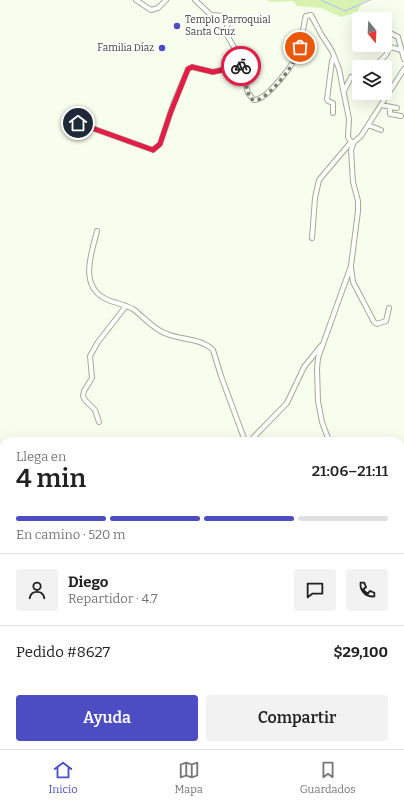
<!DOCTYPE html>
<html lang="es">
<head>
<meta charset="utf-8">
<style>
  body { margin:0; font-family:Bitter,serif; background:#f2f2f2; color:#222; height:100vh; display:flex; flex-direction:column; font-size:15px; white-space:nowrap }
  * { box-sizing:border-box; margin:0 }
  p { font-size:13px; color:#767676 }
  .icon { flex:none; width:22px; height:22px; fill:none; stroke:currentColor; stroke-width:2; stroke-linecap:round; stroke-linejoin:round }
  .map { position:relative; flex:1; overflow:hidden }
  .drawer { position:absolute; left:0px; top:437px; width:404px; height:312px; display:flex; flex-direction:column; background:#fff; border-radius:12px 12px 0 0; box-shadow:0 4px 16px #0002 }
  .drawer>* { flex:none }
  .needle { width:26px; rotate:162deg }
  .tools { position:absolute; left:352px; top:12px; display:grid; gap:8px }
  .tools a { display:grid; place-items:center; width:40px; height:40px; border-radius:4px; background:#fff; box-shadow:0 4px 16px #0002; font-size:20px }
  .pin { position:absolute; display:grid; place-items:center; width:34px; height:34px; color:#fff; margin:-17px; border:2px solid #fff; border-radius:50%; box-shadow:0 1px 4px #0007 }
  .courier { position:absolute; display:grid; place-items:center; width:40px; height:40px; margin:-20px; border:3px solid #e11d48; border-radius:50%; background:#fff; color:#222; box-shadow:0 1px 5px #0007 }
  .overview em { font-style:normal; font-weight:600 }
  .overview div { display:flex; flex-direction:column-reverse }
  .overview { display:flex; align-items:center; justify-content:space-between; height:68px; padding:0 16px }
  h1 { font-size:26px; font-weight:600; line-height:30px }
  .bar { display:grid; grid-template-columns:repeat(4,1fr); gap:6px 4px; align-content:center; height:48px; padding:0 16px }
  .bar i { height:5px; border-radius:3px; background:#e0e0e0 }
  .bar .active { background:#4c4dc3 }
  .bar p { grid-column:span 4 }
  .line { display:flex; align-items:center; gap:10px; padding:0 16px; border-top:1px solid #e0e0e0 }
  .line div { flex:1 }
  .round { display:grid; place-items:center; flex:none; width:42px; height:42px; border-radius:4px; background:#f2f2f2 }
  .button { display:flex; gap:8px; margin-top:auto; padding:8px 16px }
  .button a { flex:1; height:46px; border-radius:4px; background:#4c4dc3; color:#fff; font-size:16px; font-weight:600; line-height:46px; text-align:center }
  .button a+a { background:#f2f2f2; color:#222 }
  .tab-bar { display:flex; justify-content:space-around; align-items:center; height:56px; border-top:1px solid #e0e0e0; background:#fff; font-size:11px; color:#767676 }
  .tab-bar a { display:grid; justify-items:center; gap:2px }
  .tab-bar .active { color:#4c4dc3 }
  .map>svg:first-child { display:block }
  .green { fill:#d7f2b1 }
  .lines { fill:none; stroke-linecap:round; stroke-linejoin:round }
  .stream { stroke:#b1bbfd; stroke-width:1 }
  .minor-casing { stroke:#a1ac92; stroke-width:6 }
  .minor { stroke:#fff; stroke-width:4 }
  .done { stroke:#7c8174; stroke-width:4; stroke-dasharray:0 7.2 }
  .route { stroke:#e11d48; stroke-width:5 }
  .poi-dot { fill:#4c4dc3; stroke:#fff; stroke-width:1.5 }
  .labels { text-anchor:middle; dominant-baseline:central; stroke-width:4; stroke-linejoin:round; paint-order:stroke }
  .poi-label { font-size:10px; fill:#393e33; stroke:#fff; text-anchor:start }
</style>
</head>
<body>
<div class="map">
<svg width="404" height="749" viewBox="0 0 404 749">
  <rect width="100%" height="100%" fill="#f7feed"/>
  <!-- green -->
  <path class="green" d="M266 0H374L363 2 357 12 341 17 321 8 297 6 293 1 271 2Z
    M0 671 4 673V745H150L146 749H0Z"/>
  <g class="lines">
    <!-- stream -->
    <path class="stream" d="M321 0 345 11 370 0"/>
    <!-- minor casing -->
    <g class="minor-casing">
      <path id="minor" d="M136 0 151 10 158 8 166 0
        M195 0 211 15 224 16 229 19 226 31 227 35 239 56 248 93 254 100C267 100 294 64 298 52 302 42 303 29 305 19L306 16 311 15 321 34 332 51 339 69 349 119 348 137 351 142H354L361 136 404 69
        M385 27 388 32 398 37 404 59
        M377 64 386 55 390 47 401 50
        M344 91 351 77
        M381 105 397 108
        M390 107V114L401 116
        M333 113V103L328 101 327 99 332 61 334 57
        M78 123 153 150 160 144 173 105 188 69 192 67 213 72 241 65
        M368 125 381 130
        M97 231C92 252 79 284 104 298 113 303 124 304 133 309 144 317 154 330 167 334 182 340 201 338 213 350L221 376 245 441
        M312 238 315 198 319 180 351 142
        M351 267 353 282 374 322 377 324 386 321 389 308
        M99 422 95 410 85 400 83 396 84 391 92 378 90 356 98 342 126 306
        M250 441 287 403 304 367 321 346
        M329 441 322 422 318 401 317 369 318 358 323 344 351 266 358 211V201L353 182 351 150 354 142
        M0 453 4 450
        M400 556 404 553
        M165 749 166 745
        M195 749 201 745
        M291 749 292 745
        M368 749 369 745"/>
    </g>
    <!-- minor -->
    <use href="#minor" class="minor"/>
  </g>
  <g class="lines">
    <!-- done -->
    <path class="done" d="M241 66 248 93 251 99 257 100C272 95 296 63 300 47"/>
    <!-- route -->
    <path class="route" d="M78 123 153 150 160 144 170 114 188 69 192 67 213 72 241 66"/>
  </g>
  <!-- markers -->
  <g class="poi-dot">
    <circle cx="177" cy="26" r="4"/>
    <circle cx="162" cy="48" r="4"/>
  </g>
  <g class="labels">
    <!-- poi labels -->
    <g class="poi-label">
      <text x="185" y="20">Templo Parroquial<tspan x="185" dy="12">Santa Cruz</tspan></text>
      <text x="154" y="48" text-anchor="end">Familia Díaz</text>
    </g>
  </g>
</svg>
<div class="tools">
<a><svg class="needle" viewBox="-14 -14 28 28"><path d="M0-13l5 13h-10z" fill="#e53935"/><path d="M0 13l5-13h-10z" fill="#767676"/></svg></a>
<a><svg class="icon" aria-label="layers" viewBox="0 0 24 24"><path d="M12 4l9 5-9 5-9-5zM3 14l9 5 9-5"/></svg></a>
</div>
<div class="pin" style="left:300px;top:47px;background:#ea580c"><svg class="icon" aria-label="bag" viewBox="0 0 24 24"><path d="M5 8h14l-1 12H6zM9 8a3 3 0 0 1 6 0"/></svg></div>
<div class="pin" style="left:78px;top:123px;background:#1f2937"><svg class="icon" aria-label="home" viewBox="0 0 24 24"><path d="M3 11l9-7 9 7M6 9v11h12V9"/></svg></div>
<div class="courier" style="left:241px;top:66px"><svg class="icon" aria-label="bike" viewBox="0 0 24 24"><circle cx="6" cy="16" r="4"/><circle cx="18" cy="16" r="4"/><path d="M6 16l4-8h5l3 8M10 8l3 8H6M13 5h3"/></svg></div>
<section class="drawer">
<div class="overview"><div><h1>4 min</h1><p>Llega en</p></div><em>21:06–21:11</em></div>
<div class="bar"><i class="active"></i><i class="active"></i><i class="active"></i><i></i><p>En camino · 520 m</p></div>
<div class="line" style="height:72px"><a class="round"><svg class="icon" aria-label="person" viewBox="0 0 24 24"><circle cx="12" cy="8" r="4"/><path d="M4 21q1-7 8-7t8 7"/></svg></a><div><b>Diego</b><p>Repartidor · 4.7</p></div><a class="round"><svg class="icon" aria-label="chat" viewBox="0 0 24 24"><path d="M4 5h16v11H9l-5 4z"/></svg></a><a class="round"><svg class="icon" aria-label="phone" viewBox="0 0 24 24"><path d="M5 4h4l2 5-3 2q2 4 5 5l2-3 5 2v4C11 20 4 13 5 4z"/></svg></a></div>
<div class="line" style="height:52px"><div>Pedido #8627</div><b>$29,100</b></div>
<div class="button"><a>Ayuda</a><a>Compartir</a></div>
</section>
</div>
<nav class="tab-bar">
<a class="active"><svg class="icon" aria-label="home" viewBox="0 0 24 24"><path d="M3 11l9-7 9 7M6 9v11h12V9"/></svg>Inicio</a>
<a><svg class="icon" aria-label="map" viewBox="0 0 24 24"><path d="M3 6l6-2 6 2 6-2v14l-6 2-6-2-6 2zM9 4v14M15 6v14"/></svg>Mapa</a>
<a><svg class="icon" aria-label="saved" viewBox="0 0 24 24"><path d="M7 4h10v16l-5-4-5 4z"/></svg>Guardados</a>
</nav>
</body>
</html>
